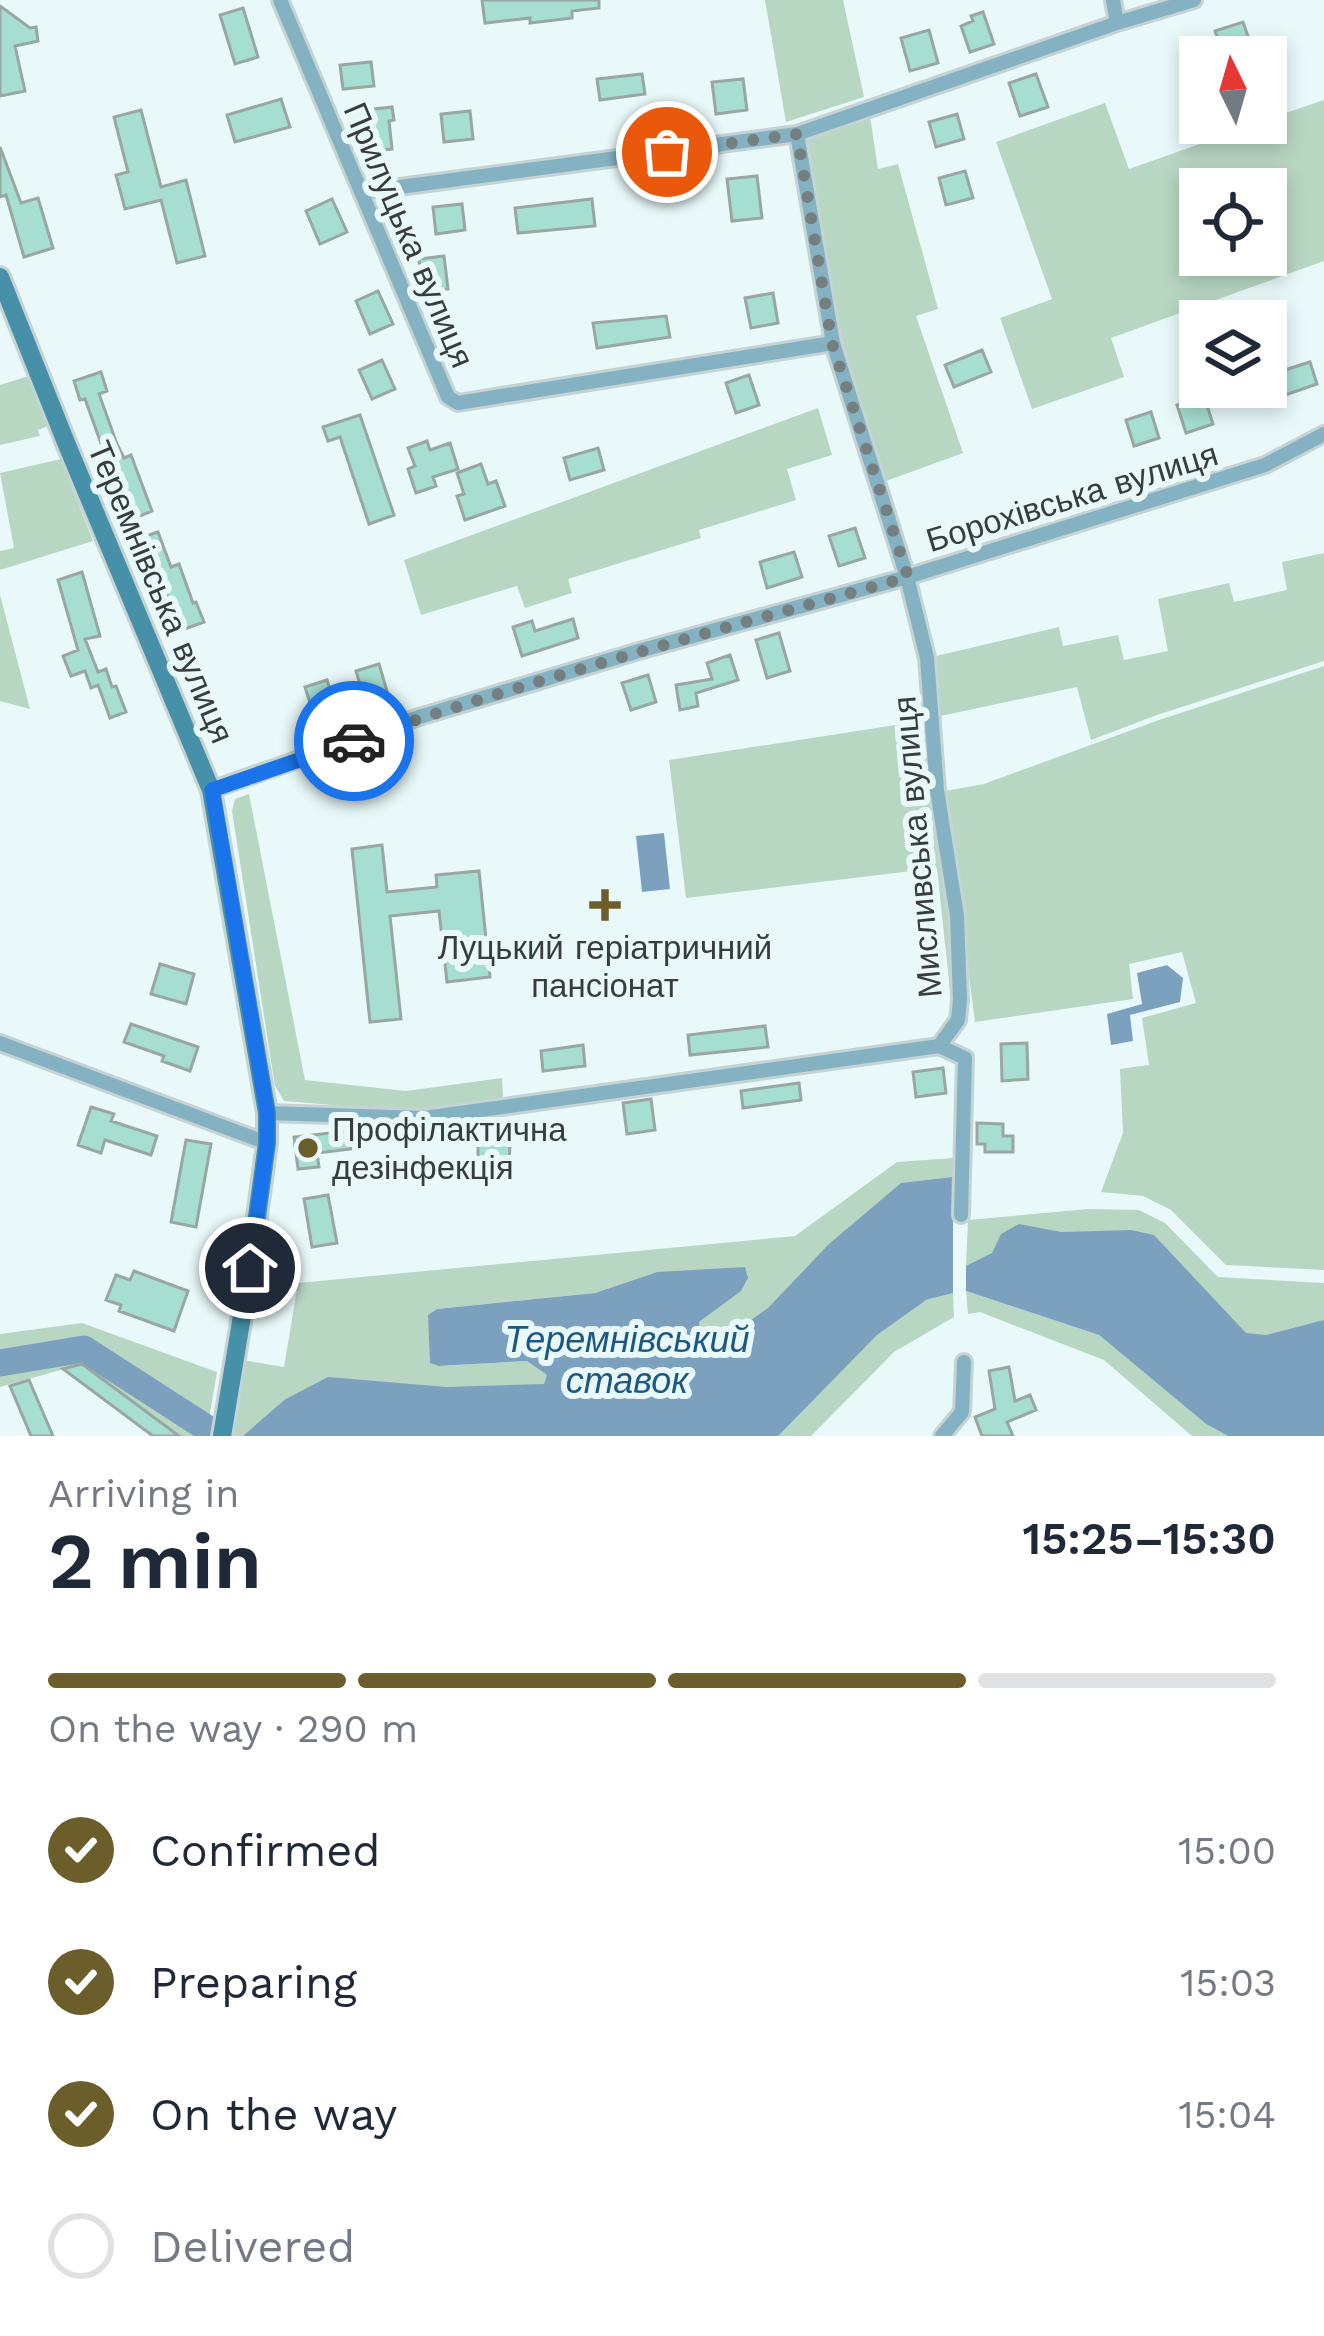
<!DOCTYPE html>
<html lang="en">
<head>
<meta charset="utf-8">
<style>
  body { margin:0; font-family:"Work Sans",sans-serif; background:#f2f2f3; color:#1f2937; height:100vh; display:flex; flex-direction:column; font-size:45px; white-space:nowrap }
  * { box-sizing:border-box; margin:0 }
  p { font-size:39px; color:#747a83 }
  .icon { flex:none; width:66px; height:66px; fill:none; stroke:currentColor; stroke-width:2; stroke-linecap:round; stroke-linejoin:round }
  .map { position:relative; height:1436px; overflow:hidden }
  .sheet { display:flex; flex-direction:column; background:#fff; flex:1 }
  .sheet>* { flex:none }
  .needle { width:78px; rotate:355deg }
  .fabs { position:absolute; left:1179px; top:36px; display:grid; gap:24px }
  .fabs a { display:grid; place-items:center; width:108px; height:108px; border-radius:0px; background:#fff; box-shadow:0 6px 18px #0003; font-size:60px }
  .pin { position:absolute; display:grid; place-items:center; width:102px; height:102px; color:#fff; margin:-51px; border:6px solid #fff; border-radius:50%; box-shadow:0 3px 12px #0007 }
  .courier { position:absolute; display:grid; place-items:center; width:120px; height:120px; margin:-60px; border:9px solid #1a73e8; border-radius:50%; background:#fff; color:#222; box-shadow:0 3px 15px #0007 }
  .headline em { font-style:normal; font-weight:600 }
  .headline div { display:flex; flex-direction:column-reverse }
  .headline { display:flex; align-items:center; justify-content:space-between; height:204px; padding:0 48px }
  h1 { font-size:78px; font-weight:600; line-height:90px }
  .bar { display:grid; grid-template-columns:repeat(4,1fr); gap:18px 12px; align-content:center; height:144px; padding:0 48px }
  .bar i { height:15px; border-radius:9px; background:#e0e1e3 }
  .bar .selected { background:#6c5e2b }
  .bar p { grid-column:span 4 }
  ol { padding:0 48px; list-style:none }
  li { display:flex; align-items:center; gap:36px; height:132px }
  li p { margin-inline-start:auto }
  li .icon { padding:12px; border-radius:50%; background:#6c5e2b; color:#fff; stroke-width:4 }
  li:last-child { color:#747a83 }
  li i { width:66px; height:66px; border:6px solid #e0e1e3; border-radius:50% }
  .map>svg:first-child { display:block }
  .green { fill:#b8d7c3; fill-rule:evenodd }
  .water { fill:#7ca1bf }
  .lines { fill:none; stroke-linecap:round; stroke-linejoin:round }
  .river { stroke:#7ca1bf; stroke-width:27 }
  .building { fill:#a6dfd2; stroke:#99a7a3; stroke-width:3 }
  .street-casing { stroke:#c5d3d4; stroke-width:20 }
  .secondary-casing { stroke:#c5d3d4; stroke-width:24 }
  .street { stroke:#84b2c3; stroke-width:14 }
  .secondary { stroke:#4691a9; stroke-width:18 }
  .done { stroke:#757f7f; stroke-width:12; stroke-dasharray:0 21.6 }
  .route { stroke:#1a73e8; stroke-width:15 }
  .poi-dot { fill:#6c5e2b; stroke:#e9f9fa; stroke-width:4.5 }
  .labels { text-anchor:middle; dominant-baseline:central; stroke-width:12; stroke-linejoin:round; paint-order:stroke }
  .street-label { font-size:33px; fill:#373d3d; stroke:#e9f9fa }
  .poi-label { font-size:33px; fill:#373d3d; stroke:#e9f9fa }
  .water-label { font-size:36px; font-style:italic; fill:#1c5881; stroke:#e9f9fa }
</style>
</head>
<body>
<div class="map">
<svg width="1324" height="1436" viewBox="0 0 1324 1436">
  <rect width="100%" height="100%" fill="#e9f9fa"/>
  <!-- green -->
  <path class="green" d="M765 0H843L864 97 786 122Z
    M1324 100V261L1111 338 1124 377 1032 409 1000 318 1052 299 996 142 1105 103 1129 169 1259 123H1266V120ZM1200 189H1266V255H1200Z
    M870 116 878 169 898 164 938 309 916 316 963 453 886 481 838 331 806 139Z
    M29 376 48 426 38 430 40 436 0 445V385Z
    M818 408 832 455 787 469 796 500 699 530 701 538 568 579 572 593 525 608 517 586 421 615 404 560Z
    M61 459 93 541 0 570V551L14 548 0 473Z
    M1324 553V661L1157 715 1091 740 1077 687 936 717 932 657 1059 627 1063 646 1118 635 1124 660 1168 651 1158 599 1229 583 1234 602 1287 590 1282 562Z
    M0 595 30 709 0 701Z
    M1324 666V1270L1226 1265 1171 1210 1143 1196 1101 1192 1123 1133 1120 1069 1149 1065 1142 1018 1196 1003 1182 952 1129 964 1133 999 975 1022 945 791 984 784 1159 720Z
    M915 722 919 748H929L952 916 955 1000 950 1015 951 1000 937 868 686 898 669 760Z
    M249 794 305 1080 406 1091 502 1078 503 1096 498 1103 416 1112 284 1101 275 1086 232 811 235 799Z
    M953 1158V1265L710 1349 701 1337 699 1322 740 1291 657 1272 595 1293 437 1309 440 1366 527 1361 548 1375 544 1385 284 1400 243 1436H229L242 1360 284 1367 298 1283 795 1236 897 1162Z
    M1088 1209 1139 1210 1165 1223 1218 1277 1324 1283V1418L966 1266 968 1220Z
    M966 1291 1099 1335 1206 1424 1228 1436H1192L1104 1360 980 1312 968 1314Z
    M953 1293 954 1317 894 1352 811 1436H753L860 1327 926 1300Z
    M82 1323 217 1372 206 1436H179L82 1364 0 1387V1334Z"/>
  <!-- water -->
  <path class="water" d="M664 833 670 889 642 892 636 836Z
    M1167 965 1183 978 1180 1002 1130 1015 1133 1041 1111 1045 1107 1014 1142 1004 1137 973Z
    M953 1177V1293L926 1300 877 1335 778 1436H243L284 1400 328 1377 446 1387 544 1384 547 1375 527 1361 439 1366 430 1363 428 1315 437 1309 595 1293 657 1272 745 1267 748 1278 741 1291 699 1322 701 1337 710 1349 768 1308 829 1244 901 1183Z
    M1019 1224 1061 1232 1131 1230 1154 1235 1246 1333 1266 1335 1324 1320V1436H1228L1206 1424 1099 1335 966 1291V1266L992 1253 1001 1234Z"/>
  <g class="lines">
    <!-- river -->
    <path class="river" d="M0 1363 84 1349 205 1427"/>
  </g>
  <!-- building -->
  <path class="building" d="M482 0H599V8L572 11V18L530 23V18L485 23Z
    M0 6 30 28 36 27 38 41 15 46 25 91 0 96Z
    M243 8 258 57 235 64 220 15Z
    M983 12 994 44 970 52 961 26 973 21 971 16Z
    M1243 22 1254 53 1242 57H1224L1215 31Z
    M929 30 938 63 910 71 901 38Z
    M371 62 374 86 343 89 340 65Z
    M642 74 645 94 600 100 597 79Z
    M1036 74 1048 107 1020 116 1009 83Z
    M743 79 747 110 716 114 712 82Z
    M281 99 290 127 235 142 227 115Z
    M392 107 394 120 389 121 392 149 359 153 348 112Z
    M141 110 161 187 186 180 205 256 177 263 161 200 125 209 116 175 128 172 114 117Z
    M470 111 473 139 444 142 441 114Z
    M957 114 964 139 936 147 929 122Z
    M0 147 21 203 38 198 53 248 24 257 6 195 0 197Z
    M965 171 973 198 946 205 939 178Z
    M757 176 762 218 732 221 727 179Z
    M332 199 347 232 320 244 306 211Z
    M592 199 595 226 518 233 515 208Z
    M462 204 465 230 436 234 433 207Z
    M444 256 448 289 422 292 419 259Z
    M378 291 393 324 370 334 356 301Z
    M773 293 778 323 751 328 745 298Z
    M666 316 670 337 597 348 593 323Z
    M982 350 991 372 954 387 945 365Z
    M382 360 395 389 372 399 359 370Z
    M1310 362 1317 384 1285 395 1278 372Z
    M101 372 107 391 99 394 117 444 124 458 131 455 152 511 133 519 119 484 116 485 85 399 80 400 74 381Z
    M749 375 759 405 736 413 726 383Z
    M1204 396 1213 424 1186 433 1177 405Z
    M1151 412 1159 438 1134 446 1126 420Z
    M360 415 394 515 369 524 340 437 328 441 323 427Z
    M427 441 430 450 450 443 458 469 433 477 436 486 416 493 408 469 415 466 408 448Z
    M598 448 604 470 570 480 564 458Z
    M481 464 488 484 496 481 505 506 465 520 457 496 464 494 457 473Z
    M855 528 865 558 839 566 829 536Z
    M158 532 171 567 179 564 193 603 196 602 204 622 179 631 163 582 152 586 148 576 153 574 140 538Z
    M794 552 802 577 767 588 760 562Z
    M82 572 100 636 85 639 98 672 106 669 112 687 116 686 126 712 110 718 98 685 91 688 85 671 71 676 63 656 78 650 58 580Z
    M573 619 578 638 522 656 513 627 532 621 535 631Z
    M779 633 790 671 767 678 756 640Z
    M730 655 738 680 696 693 698 706 680 710 676 685 712 679 707 663Z
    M379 664 389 698 366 705 356 671Z
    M648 675 656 702 631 710 622 683Z
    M327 680 337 712 315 719 305 687Z
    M382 845 387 892 437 887 436 875 479 871 490 977 447 982 439 911 390 916 401 1019 370 1022 352 849Z
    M160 964 194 974 186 1004 151 994Z
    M131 1024 198 1047 190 1071 162 1061 164 1056 124 1042Z
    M765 1026 768 1047 690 1055 688 1035Z
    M1027 1043 1028 1079 1002 1081 1001 1044Z
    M583 1045 585 1066 543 1071 541 1051Z
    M943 1068 946 1093 916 1097 913 1072Z
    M799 1083 801 1100 743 1108 741 1091Z
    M651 1099 655 1130 627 1134 623 1103Z
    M91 1107 114 1114 111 1121 157 1136 151 1155 105 1140 101 1153 78 1145Z
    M977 1123 1003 1124V1136H1013V1152H985V1144H977Z
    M349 1131 351 1149 317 1153 319 1167 298 1169 294 1137Z
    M186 1140 211 1144 196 1227 171 1222Z
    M478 1142 510 1143 509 1167 478 1166Z
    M328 1195 337 1243 312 1247 304 1199Z
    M134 1271 188 1291 174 1331 119 1311 121 1305 106 1300 116 1275 130 1280Z
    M82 1364 179 1436H153L63 1369Z
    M1009 1367 1015 1401 1030 1395 1036 1410 1007 1422 1013 1436H982L975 1417 995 1409 989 1371Z
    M29 1380 53 1436H31L10 1386Z"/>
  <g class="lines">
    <!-- street casing -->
    <g class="street-casing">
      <path id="street" d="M280 0 448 397 458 403 833 343
        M1113 0 1117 23
        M797 134 833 343 907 577 927 658 937 790 957 916 960 1000 958 1020 939 1046 965 1058 961 1215
        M362 192 797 134 1117 23 1194 0
        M211 790 419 717 639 651 907 577 1265 465 1324 434
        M0 1043 267 1143
        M267 1113 424 1118 939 1046
        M942 1436 962 1412 964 1362"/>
    </g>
    <!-- secondary casing -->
    <g class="secondary-casing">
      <path id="secondary" d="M0 277 67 445 211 790 267 1113V1143L250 1268 222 1436"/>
    </g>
    <!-- street -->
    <use href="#street" class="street"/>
    <!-- secondary -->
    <use href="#secondary" class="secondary"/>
  </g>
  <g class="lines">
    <!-- done -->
    <path class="done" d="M354 741C536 678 722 629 908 577L832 343 797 134 667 152"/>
    <!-- route -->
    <path class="route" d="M250 1268 267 1143V1112L212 790 354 741"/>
  </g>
  <!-- markers -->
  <g class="poi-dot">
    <path d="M599 887h12v12h12v12h-12v12h-12v-12h-12v-12h12z"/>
    <circle cx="308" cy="1148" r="12"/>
  </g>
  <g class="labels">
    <!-- street labels -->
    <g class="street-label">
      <text transform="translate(409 235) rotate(67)">Прилуцька вулиця</text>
      <text transform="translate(1072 497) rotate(-17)">Борохівська вулиця</text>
      <text transform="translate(161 592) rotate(67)">Теремнівська вулиця</text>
      <text transform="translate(917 847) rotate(-95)">Мисливська вулиця</text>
    </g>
    <!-- poi labels -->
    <g class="poi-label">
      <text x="605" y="947">Луцький геріатричний<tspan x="605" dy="38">пансіонат</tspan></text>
      <text x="332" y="1129" text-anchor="start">Профілактична<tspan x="332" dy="38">дезінфекція</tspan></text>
    </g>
    <!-- water labels -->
    <g class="water-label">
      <text x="627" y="1340">Теремнівський<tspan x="627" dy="41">ставок</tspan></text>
    </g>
  </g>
</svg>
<div class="fabs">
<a><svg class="needle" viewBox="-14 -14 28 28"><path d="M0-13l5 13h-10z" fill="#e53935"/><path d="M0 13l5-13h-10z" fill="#747a83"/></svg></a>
<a><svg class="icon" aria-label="locate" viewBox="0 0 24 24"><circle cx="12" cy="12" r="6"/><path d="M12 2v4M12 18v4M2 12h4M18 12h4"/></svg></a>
<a><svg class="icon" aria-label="layers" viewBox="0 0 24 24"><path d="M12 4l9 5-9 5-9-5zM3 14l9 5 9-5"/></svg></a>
</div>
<div class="pin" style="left:667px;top:152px;background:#ea580c"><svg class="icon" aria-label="bag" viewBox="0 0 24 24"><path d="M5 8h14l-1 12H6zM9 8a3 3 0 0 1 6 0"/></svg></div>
<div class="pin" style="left:250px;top:1268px;background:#1f2937"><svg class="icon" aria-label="home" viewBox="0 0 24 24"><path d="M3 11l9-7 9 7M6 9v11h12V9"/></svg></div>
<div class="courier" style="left:354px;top:741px"><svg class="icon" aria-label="car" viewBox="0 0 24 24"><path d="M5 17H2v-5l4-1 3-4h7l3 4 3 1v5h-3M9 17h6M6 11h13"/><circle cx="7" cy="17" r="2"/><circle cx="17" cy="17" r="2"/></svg></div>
</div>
<section class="sheet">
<div class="headline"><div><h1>2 min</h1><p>Arriving in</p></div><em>15:25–15:30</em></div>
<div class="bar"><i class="selected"></i><i class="selected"></i><i class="selected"></i><i></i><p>On the way · 290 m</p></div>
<ol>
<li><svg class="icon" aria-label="check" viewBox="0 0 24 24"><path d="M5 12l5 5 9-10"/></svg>Confirmed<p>15:00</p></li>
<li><svg class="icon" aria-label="check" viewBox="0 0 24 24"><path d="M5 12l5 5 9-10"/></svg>Preparing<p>15:03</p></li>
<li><svg class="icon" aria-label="check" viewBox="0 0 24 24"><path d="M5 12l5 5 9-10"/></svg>On the way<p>15:04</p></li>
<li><i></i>Delivered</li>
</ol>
</section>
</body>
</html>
